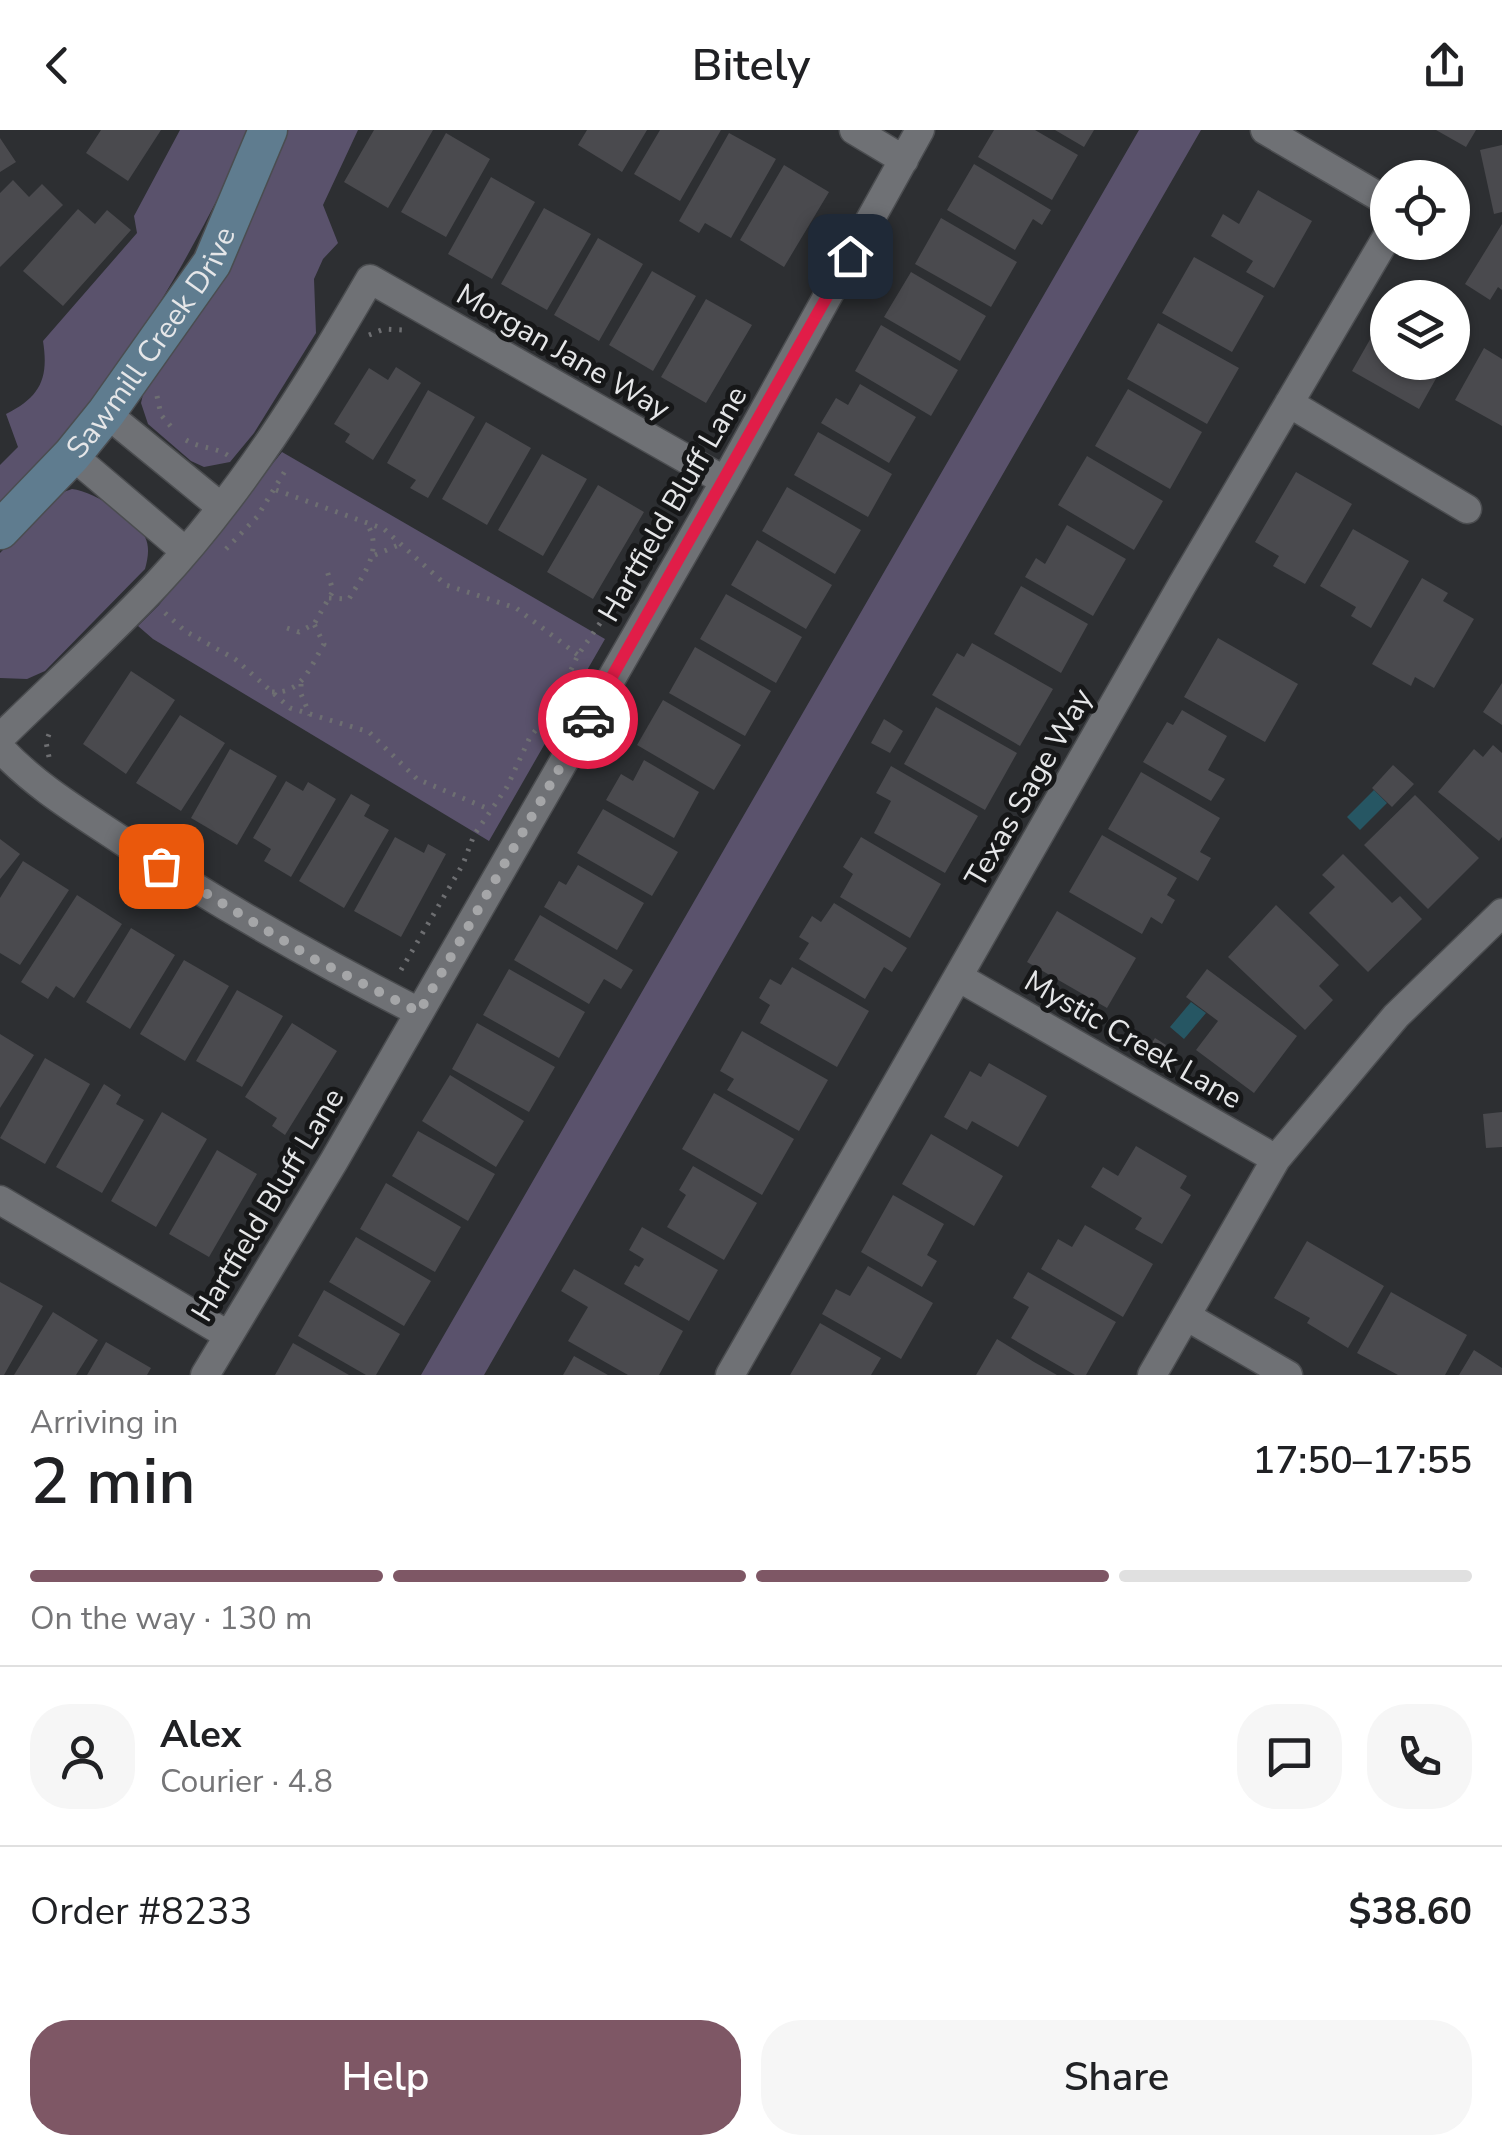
<!DOCTYPE html>
<html lang="en">
<head>
<meta charset="utf-8">
<style>
  body { margin:0; font-family:"Nunito Sans",sans-serif; background:#f6f6f6; color:#202124; height:100vh; display:flex; flex-direction:column; font-size:38px; white-space:nowrap }
  * { box-sizing:border-box; margin:0 }
  p { font-size:32px; color:#757577 }
  .icon { flex:none; width:55px; height:55px; fill:none; stroke:currentColor; stroke-width:2; stroke-linecap:round; stroke-linejoin:round }
  .map { position:relative; height:1245px; overflow:hidden }
  .details { display:flex; flex-direction:column; background:#fff; flex:1 }
  .details>* { flex:none }
  .fabs { position:absolute; left:1370px; top:30px; display:grid; gap:20px }
  .fabs a { display:grid; place-items:center; width:100px; height:100px; border-radius:50%; background:#fff; box-shadow:0 2px 8px #0004; font-size:50px }
  .pin { position:absolute; display:grid; place-items:center; width:85px; height:85px; color:#fff; margin:-42px; border-radius:20px; box-shadow:0 5px 15px #0006 }
  .courier { position:absolute; display:grid; place-items:center; width:100px; height:100px; margin:-50px; border:8px solid #e11d48; border-radius:50%; background:#fff; color:#222; box-shadow:0 2px 12px #0007 }
  .head em { font-style:normal; font-weight:600 }
  .head div { display:flex; flex-direction:column-reverse }
  .head { display:flex; align-items:center; justify-content:space-between; height:170px; padding:0 30px }
  h1 { font-size:65px; font-weight:600; line-height:75px }
  .bar { display:grid; grid-template-columns:repeat(4,1fr); gap:15px 10px; align-content:center; height:120px; padding:0 30px }
  .bar i { height:12px; border-radius:8px; background:#e0e0e0 }
  .bar .selected { background:#7e5765 }
  .bar p { grid-column:span 4 }
  .line { display:flex; align-items:center; gap:25px; padding:0 30px; border-top:2px solid #e0e0e0 }
  .line div { flex:1 }
  .round { display:grid; place-items:center; flex:none; width:105px; height:105px; border-radius:40px; background:#f6f6f6 }
  .cta { display:flex; gap:20px; margin-top:auto; padding:20px 30px }
  .cta a { flex:1; height:115px; border-radius:40px; background:#7e5765; color:#fff; font-size:40px; font-weight:600; line-height:115px; text-align:center }
  .cta a+a { background:#f6f6f6; color:#202124 }
  header { display:flex; justify-content:space-between; align-items:center; height:130px; padding:0 30px; background:#fff; font-size:45px; font-weight:600 }
  .map>svg:first-child { display:block }
  .green { fill:#5a526c }
  .water { fill:#265663 }
  .building { fill:#4a4a4e }
  .lines { fill:none; stroke-linecap:round; stroke-linejoin:round }
  .street-casing { stroke:#4b4d50; stroke-width:31 }
  .secondary-casing { stroke:#4b4d50; stroke-width:41 }
  .path { stroke:#6e6f72; stroke-width:5; stroke-dasharray:2.5 8; stroke-linecap:butt }
  .street { stroke:#6f7175; stroke-width:28 }
  .secondary { stroke:#5f7c8f; stroke-width:38 }
  .done { stroke:#a5a6a8; stroke-width:10; stroke-dasharray:0 18 }
  .route { stroke:#e11d48; stroke-width:12 }
  .labels { text-anchor:middle; dominant-baseline:central; stroke-width:10; stroke-linejoin:round; paint-order:stroke }
  .street-label { font-size:30px; fill:#e5e6e8; stroke:#161718 }
</style>
</head>
<body>
<header><svg class="icon" aria-label="back" viewBox="0 0 24 24"><path d="M15 5l-7 7 7 7"/></svg>Bitely<svg class="icon" aria-label="share" viewBox="0 0 24 24"><path d="M12 15V3M7 8l5-5 5 5M5 13v7h14v-7"/></svg></header>
<div class="map">
<svg width="1502" height="1245" viewBox="0 0 1502 1245">
  <rect width="100%" height="100%" fill="#2d2f32"/>
  <!-- green -->
  <path class="green" d="M180 0H251C201 107 137 224 59 313 40 334 20 354 0 374V335L18 317 6 284C40 267 49 249 43 211L137 103 134 86Z
    M288 0H358L323 75 338 113 323 129 314 149 316 203 254 303 230 332 204 337 191 331 148 294 141 273 144 260 263 54Z
    M1139 0H1201L484 1245H421Z
    M282 322 605 509 489 711 153 509 138 496 159 475Z
    M72 359C93 361 135 388 145 407 150 417 148 428 145 439L45 541 27 549 0 548V423L58 364Z"/>
  <!-- water -->
  <path class="water" d="M1374 660 1387 673 1360 700 1347 687Z
    M1191 872 1206 883 1184 909 1170 897Z"/>
  <!-- building -->
  <path class="building" d="M101 0H161L128 51 86 23Z
    M374 0H433L388 78 344 52Z
    M587 0H647L622 42 578 15Z
    M660 0H721L680 71 634 44Z
    M994 0H1035L1078 25 1052 70 978 27Z
    M1055 0H1094L1084 17Z
    M1436 0H1476L1466 17Z
    M446 3 490 29 446 107 401 82Z
    M729 3 776 29 731 108 705 93 699 103 679 91Z
    M0 8 16 32 0 42Z
    M1502 15V82L1494 84 1480 20Z
    M974 34 1051 80 1042 95 1033 89 1015 120 947 80Z
    M784 35 829 62 784 137 740 110Z
    M491 47 535 72 492 149 448 124Z
    M13 50 29 67 42 54 63 75 0 137V63Z
    M1258 60 1312 91 1274 158 1246 142 1253 131 1211 106 1223 84 1239 94Z
    M544 78 591 104 547 180 501 154Z
    M78 79 95 94 107 80 131 100 63 176 23 141Z
    M941 88 1017 132 991 177 915 134Z
    M1502 94V160L1498 157 1490 170 1465 154Z
    M598 108 643 134 599 211 554 185Z
    M1194 127 1264 166 1232 222 1162 183Z
    M652 141 696 166 653 241 609 215Z
    M911 142 986 186 960 231 884 187Z
    M1398 158 1416 168H1393Z
    M706 169 752 195 706 273 661 247Z
    M1388 178V232H1438L1443 236 1419 279 1352 241Z
    M1158 193 1239 238 1207 294 1127 249Z
    M881 195 958 240 931 286 855 241Z
    M1484 218 1502 229V296L1455 270Z
    M396 237 421 253 373 330 345 312 350 304 334 294 369 238 388 250Z
    M860 254 916 287 889 333 821 293 836 268 848 275Z
    M1128 259 1202 302 1170 359 1095 316Z
    M428 260 475 287 428 368 410 358 416 350 387 333Z
    M486 292 531 318 487 395 442 369Z
    M818 302 892 344 868 387 794 345Z
    M542 324 587 349 543 426 498 400Z
    M1087 326 1163 371 1134 420 1058 375Z
    M1296 342 1352 374 1305 454 1273 436 1279 426 1255 412Z
    M598 355 644 382 593 469 547 442Z
    M787 357 861 400 835 444 762 401Z
    M1067 395 1126 429 1093 486 1025 447 1036 428 1045 434Z
    M1353 399 1409 431 1371 498 1351 486 1356 477 1320 456Z
    M757 410 832 455 806 499 731 455Z
    M1422 448 1448 463 1443 471 1474 489 1434 558 1415 547 1411 556 1372 534Z
    M1021 456 1088 494 1061 543 994 504Z
    M726 464 802 507 776 553 700 509Z
    M1218 508 1298 554 1265 612 1184 567Z
    M972 513 1053 559 1020 616 932 565 957 523 964 527Z
    M695 517 771 561 745 606 669 563Z
    M131 541 175 570 126 644 83 614Z
    M1502 553V595L1483 582Z
    M663 570 741 615 714 660 637 615Z
    M936 577 1017 623 985 680 904 634Z
    M1182 580 1227 606 1208 640 1225 649 1211 671 1143 632 1167 592 1173 595Z
    M180 585 225 613 181 681 136 653Z
    M884 589 903 601 890 623 871 613Z
    M1493 615 1502 623V707L1499 711 1438 662 1474 619 1483 627Z
    M230 619 277 646 237 715 191 688Z
    M644 630 699 662 674 708 606 670 621 644 633 651Z
    M1393 635 1414 654 1392 677 1372 658Z
    M891 636 978 686 945 743 874 703 891 671 876 663Z
    M1141 642 1220 688 1200 722 1211 728 1198 751 1108 699Z
    M286 651 303 661 308 652 336 669 291 747 264 731 271 719 253 708Z
    M351 664 370 675 364 686 389 700 344 778 299 751Z
    M1415 665 1479 728 1428 779 1364 715Z
    M603 679 678 722 652 766 577 723Z
    M1102 705 1177 748 1167 765 1175 770 1162 794 1151 787 1142 804 1069 762Z
    M395 707 424 723 428 714 446 724 401 807 354 781Z
    M861 707 941 754 910 808 840 767 853 744 843 737Z
    M0 709 20 724 0 749Z
    M1343 724 1392 773 1400 766 1422 789 1368 842 1309 783 1335 757 1322 745Z
    M23 731 69 760 20 835 0 823V768Z
    M578 735 644 773 617 820 544 777 559 751 566 755Z
    M77 765 122 794 74 868 56 856 48 869 21 852Z
    M834 773 907 818 892 842 884 837 865 869 799 829 809 813 799 807 812 786 821 792Z
    M1276 775 1339 835 1319 856 1333 870 1305 900 1228 827Z
    M1057 781 1136 828 1107 878 1027 832Z
    M540 785 633 840 621 859 604 849 589 874 514 830Z
    M131 798 175 825 130 899 86 872Z
    M184 830 229 856 185 931 140 904Z
    M792 837 869 881 837 937 760 893 770 875 759 868 770 849 781 855Z
    M509 839 585 882 559 928 483 885Z
    M1207 839 1297 906 1254 963 1196 920 1218 891 1186 867Z
    M237 860 283 886 242 957 196 931Z
    M292 893 337 921 285 1005 272 996 277 988 245 967Z
    M477 893 555 937 529 982 452 939Z
    M742 901 828 950 799 1001 727 960 734 949 720 941Z
    M0 904 34 925 0 978Z
    M1155 908 1166 915 1158 928 1146 922Z
    M45 928 90 954 45 1034 0 1008Z
    M989 933 1047 966 1018 1017 972 991 967 1000 944 987 970 941 981 947Z
    M450 945 524 991 496 1037 422 991Z
    M104 954 121 965 116 974 144 990 102 1063 56 1037Z
    M714 963 794 1009 762 1065 682 1019Z
    M162 982 207 1009 156 1097 111 1071Z
    M1502 982V1017L1486 1018 1483 984Z
    M418 1001 495 1044 468 1091 392 1046Z
    M931 1004 1003 1046 974 1096 902 1054Z
    M1136 1016 1187 1046 1180 1058 1191 1065 1162 1114 1135 1099 1142 1088 1091 1057 1103 1037 1118 1046Z
    M217 1020 257 1044 209 1127 169 1104Z
    M693 1036 757 1073 724 1130 667 1097 686 1065 679 1060Z
    M386 1053 461 1097 435 1142 360 1099Z
    M893 1065 944 1094 927 1125 937 1131 922 1157 861 1122Z
    M1085 1095 1153 1134 1123 1187 1041 1139 1058 1109 1072 1117Z
    M642 1097 718 1140 689 1191 624 1154 635 1135 639 1137 644 1129 629 1120Z
    M356 1107 431 1151 404 1196 329 1152Z
    M1307 1111 1384 1156 1348 1218 1307 1193 1310 1188 1274 1168Z
    M868 1136 933 1173 901 1229 822 1184 836 1159 850 1166Z
    M574 1139 683 1201 659 1245H628L568 1211 588 1177 561 1161Z
    M1028 1142 1116 1192 1086 1245H1075L1011 1208 1029 1177 1013 1168Z
    M0 1152 43 1176 4 1245H0Z
    M324 1160 400 1204 376 1245H366L298 1206Z
    M1391 1162 1467 1205 1445 1245H1398L1357 1223Z
    M53 1182 98 1210 76 1245H14Z
    M820 1193 881 1228 871 1245H790Z
    M997 1209 1034 1232 1057 1245H976Z
    M106 1212 151 1238 147 1245H87Z
    M293 1213 349 1245H275Z
    M1474 1220 1502 1238V1245H1459Z
    M574 1226 608 1245H563Z"/>
  <g class="lines">
    <!-- street casing -->
    <g class="street-casing">
      <path id="street" d="M854 0 904 30
        M1265 0 1388 72
        M1289 273 1467 379
        M106 283 221 377
        M72 325 185 421
        M0 608C52 557 107 507 157 454 242 363 308 256 370 149L725 351
        M0 618C35 656 79 682 121 710 217 774 317 830 419 882
        M958 847 1276 1029
        M0 1070 228 1205
        M1186 1186 1288 1245
        M205 1245 334 1031 725 351 920 0
        M730 1245 1182 455 1388 105
        M1152 1245 1276 1029 1396 886 1502 783"/>
    </g>
    <!-- secondary casing -->
    <g class="secondary-casing">
      <g id="secondary">
        <path id="s1" d="M0 400 72 325 106 283 212 133 268 0"/>
      </g>
    </g>
    <!-- path -->
    <path class="path" d="M369 205 384 199 402 200
      M157 266 161 285 174 300
      M186 310C201 319 218 317 230 327
      M276 360 384 399 446 455 516 478 578 525
      M226 419 257 387 285 341
      M375 425 401 414
      M329 468 349 469C362 446 385 419 366 393
      M165 483 185 501 235 529 290 578 369 602 417 649 491 680
      M287 498 299 502 314 494 333 461 326 437
      M301 554V564L310 585
      M272 562C302 564 310 537 324 514L314 494
      M49 627 46 612 51 599
      M401 840 463 734 474 705 507 657 530 607 551 582 578 525 616 470 673 371"/>
    <!-- street -->
    <use href="#street" class="street"/>
    <!-- secondary -->
    <use href="#secondary" class="secondary"/>
  </g>
  <g class="lines">
    <!-- done -->
    <path class="done" d="M161 736 314 829 419 882 588 589"/>
    <!-- route -->
    <path class="route" d="M588 589 850 126"/>
  </g>
  <g class="labels">
    <!-- street labels -->
    <g class="street-label">
      <text stroke="none"><textPath href="#s1" startOffset="242">Sawmill Creek Drive</textPath></text>
      <text transform="translate(563 222) rotate(30)">Morgan Jane Way</text>
      <text transform="translate(673 374) rotate(-60)">Hartfield Bluff Lane</text>
      <text transform="translate(1029 658) rotate(-60)">Texas Sage Way</text>
      <text transform="translate(1133 910) rotate(30)">Mystic Creek Lane</text>
      <text transform="translate(268 1075) rotate(-59)">Hartfield Bluff Lane</text>
    </g>
  </g>
</svg>
<div class="fabs">
<a><svg class="icon" aria-label="locate" viewBox="0 0 24 24"><circle cx="12" cy="12" r="6"/><path d="M12 2v4M12 18v4M2 12h4M18 12h4"/></svg></a>
<a><svg class="icon" aria-label="layers" viewBox="0 0 24 24"><path d="M12 4l9 5-9 5-9-5zM3 14l9 5 9-5"/></svg></a>
</div>
<div class="pin" style="left:161px;top:736px;background:#ea580c"><svg class="icon" aria-label="bag" viewBox="0 0 24 24"><path d="M5 8h14l-1 12H6zM9 8a3 3 0 0 1 6 0"/></svg></div>
<div class="pin" style="left:850px;top:126px;background:#1f2937"><svg class="icon" aria-label="home" viewBox="0 0 24 24"><path d="M3 11l9-7 9 7M6 9v11h12V9"/></svg></div>
<div class="courier" style="left:588px;top:589px"><svg class="icon" aria-label="car" viewBox="0 0 24 24"><path d="M5 17H2v-5l4-1 3-4h7l3 4 3 1v5h-3M9 17h6M6 11h13"/><circle cx="7" cy="17" r="2"/><circle cx="17" cy="17" r="2"/></svg></div>
</div>
<section class="details">
<div class="head"><div><h1>2 min</h1><p>Arriving in</p></div><em>17:50–17:55</em></div>
<div class="bar"><i class="selected"></i><i class="selected"></i><i class="selected"></i><i></i><p>On the way · 130 m</p></div>
<div class="line" style="height:180px"><a class="round"><svg class="icon" aria-label="person" viewBox="0 0 24 24"><circle cx="12" cy="8" r="4"/><path d="M4 21q1-7 8-7t8 7"/></svg></a><div><b>Alex</b><p>Courier · 4.8</p></div><a class="round"><svg class="icon" aria-label="chat" viewBox="0 0 24 24"><path d="M4 5h16v11H9l-5 4z"/></svg></a><a class="round"><svg class="icon" aria-label="phone" viewBox="0 0 24 24"><path d="M5 4h4l2 5-3 2q2 4 5 5l2-3 5 2v4C11 20 4 13 5 4z"/></svg></a></div>
<div class="line" style="height:130px"><div>Order #8233</div><b>$38.60</b></div>
<div class="cta"><a>Help</a><a>Share</a></div>
</section>
</body>
</html>
